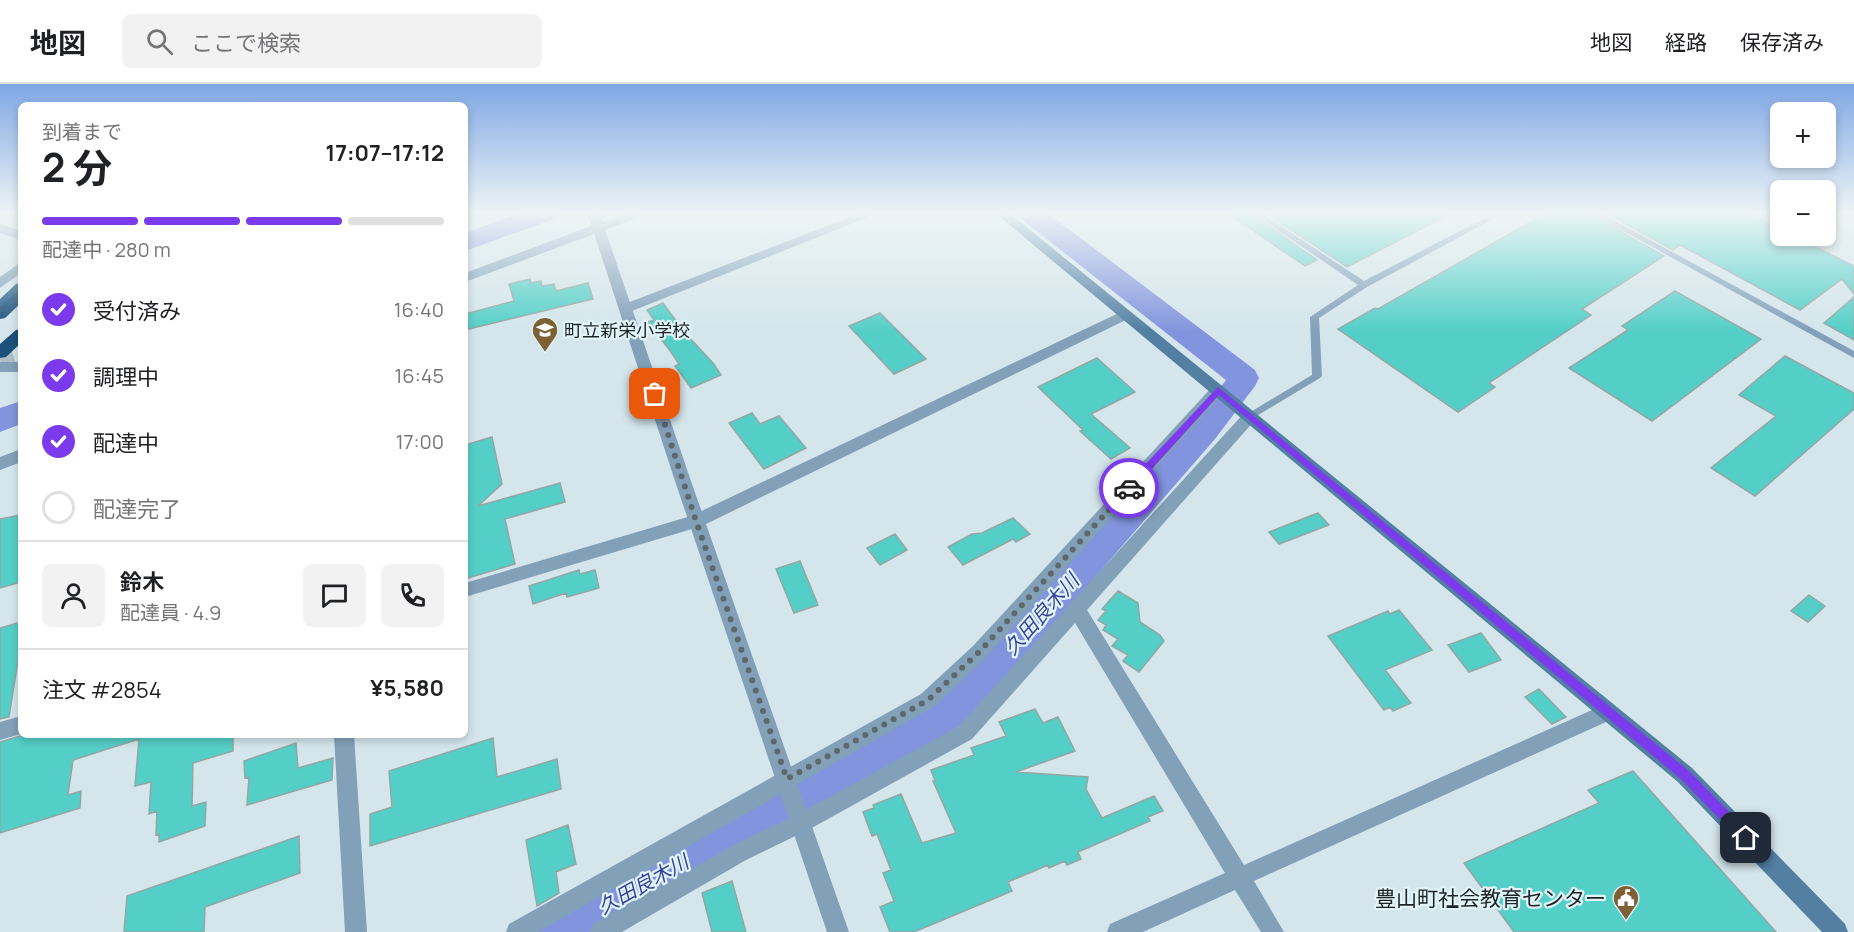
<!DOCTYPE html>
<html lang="ja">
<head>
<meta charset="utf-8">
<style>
  body { margin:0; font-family:Manrope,"Noto Sans JP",sans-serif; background:#f2f2f2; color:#202124; height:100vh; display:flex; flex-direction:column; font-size:22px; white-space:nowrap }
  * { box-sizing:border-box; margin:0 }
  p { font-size:20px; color:#757577 }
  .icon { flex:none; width:33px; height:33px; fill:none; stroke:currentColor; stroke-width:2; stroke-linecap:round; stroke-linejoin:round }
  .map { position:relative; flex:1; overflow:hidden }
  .drawer { position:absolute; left:18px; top:18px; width:450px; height:636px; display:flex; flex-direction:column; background:#fff; border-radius:9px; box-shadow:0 3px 9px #0003 }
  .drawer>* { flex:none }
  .fabs { position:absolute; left:1770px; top:18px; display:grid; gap:12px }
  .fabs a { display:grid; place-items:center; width:66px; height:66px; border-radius:9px; background:#fff; box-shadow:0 3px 9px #0003; font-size:30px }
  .pin { position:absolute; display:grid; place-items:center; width:51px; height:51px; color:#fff; margin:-26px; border-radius:12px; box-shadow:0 3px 9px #0006 }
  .courier { position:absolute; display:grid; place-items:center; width:60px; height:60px; margin:-30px; border:4px solid #7c3aed; border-radius:50%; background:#fff; color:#222; box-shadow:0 2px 8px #0007 }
  .summary em { font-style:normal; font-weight:700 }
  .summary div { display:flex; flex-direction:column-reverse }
  .summary { display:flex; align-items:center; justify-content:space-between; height:102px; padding:0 24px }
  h1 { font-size:39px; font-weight:700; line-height:45px }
  .bar { display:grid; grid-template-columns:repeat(4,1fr); gap:9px 6px; align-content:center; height:72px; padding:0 24px }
  .bar i { height:8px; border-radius:4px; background:#e0e0e0 }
  .bar .active { background:#7c3aed }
  .bar p { grid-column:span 4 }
  .line { display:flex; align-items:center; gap:15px; padding:0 24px; border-top:2px solid #e0e0e0 }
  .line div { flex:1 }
  .round { display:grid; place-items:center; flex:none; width:63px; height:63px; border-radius:9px; background:#f2f2f2 }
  ol { padding:0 24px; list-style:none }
  li { display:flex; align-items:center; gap:18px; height:66px }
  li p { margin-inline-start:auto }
  li .icon { padding:6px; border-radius:50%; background:#7c3aed; color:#fff; stroke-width:4 }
  li:last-child { color:#757577 }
  li i { width:33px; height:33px; border:3px solid #e0e0e0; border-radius:50% }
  header { display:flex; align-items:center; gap:36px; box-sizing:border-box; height:84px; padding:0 30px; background:#fff; border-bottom:2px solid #e0e0e0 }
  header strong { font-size:28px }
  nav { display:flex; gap:33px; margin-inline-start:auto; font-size:21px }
  .search { width:420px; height:54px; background:#f2f2f2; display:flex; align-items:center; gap:15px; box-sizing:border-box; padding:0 21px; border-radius:9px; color:#757577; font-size:22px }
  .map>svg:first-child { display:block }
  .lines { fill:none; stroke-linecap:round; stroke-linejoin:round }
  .river { fill:#8294dd; fill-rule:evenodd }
  .building { fill:#54cfc7; stroke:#94a6a4; stroke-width:1.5 }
  .minor-tunnel { stroke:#afbfc4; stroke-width:14; stroke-dasharray:14 8; stroke-linecap:butt }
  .service { fill:#83a0b9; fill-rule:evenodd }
  .minor { fill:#83a0b9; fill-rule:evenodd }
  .tertiary { fill:#83a0b9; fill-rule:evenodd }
  .secondary { fill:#537fa3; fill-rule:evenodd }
  .trunk { fill:#245c86; fill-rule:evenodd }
  .motorway { fill:#1b517a; fill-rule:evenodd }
  .route { fill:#7c3aed }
  .done { stroke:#5d686b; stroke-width:6; stroke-dasharray:0 10.8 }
  .labels { text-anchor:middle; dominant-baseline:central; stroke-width:4.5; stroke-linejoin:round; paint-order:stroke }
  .poi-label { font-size:18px; fill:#1d2425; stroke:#e1f4f9; text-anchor:start }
  .water-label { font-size:20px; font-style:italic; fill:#364499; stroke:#e1f4f9 }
  .near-poi-label { font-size:21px; fill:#1d2425; stroke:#e1f4f9; text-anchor:end }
</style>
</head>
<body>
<header>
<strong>地図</strong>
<div class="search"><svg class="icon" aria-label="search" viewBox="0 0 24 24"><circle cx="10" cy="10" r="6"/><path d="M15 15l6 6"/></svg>ここで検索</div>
<nav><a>地図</a><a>経路</a><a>保存済み</a></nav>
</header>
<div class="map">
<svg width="1854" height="848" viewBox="0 0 1854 848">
  <rect width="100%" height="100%" fill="#d4e6ec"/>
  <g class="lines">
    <!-- river -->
    <path class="river" d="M523 128H561L557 134 465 167V149Z
      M1016 128H1046L1255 286 1259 294 1255 302 1215 355 984 621 957 644 602 848H535L542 832 929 618 956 597 1193 339 1226 296 1020 134Z
      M21 317V340L0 348V324Z"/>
  </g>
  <!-- building -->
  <path class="building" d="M1226 128H1249L1317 176 1305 182Z
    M1264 128H1454L1347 183Z
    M1548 128H1587L1664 172 1582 225 1591 231 1489 299 1495 303 1458 328 1338 245 1375 224 1378 225Z
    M1604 128H1748L1780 145V152H1794L1854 182V210L1842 195 1800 226 1680 161 1673 166Z
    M530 195 531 199 541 197 542 202 554 200 556 207 588 199 593 215 465 246V230L514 217 509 200Z
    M1675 207 1761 255 1652 337 1569 284 1628 246 1622 242Z
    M1854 213V256L1824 239Z
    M663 219 686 250 713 279 721 291 691 304 675 282 679 280 671 268 648 238 654 236 647 226Z
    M880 229 926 275 894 290 849 242Z
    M1785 272 1854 309V325L1755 412 1711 384 1776 332 1739 311Z
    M1097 274 1135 308 1091 330 1130 364 1111 375 1080 347 1083 346 1038 303Z
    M752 329 760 340 779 332 806 364 764 385 729 339Z
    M492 353 502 400 478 422 560 399 565 418 505 435 515 480 465 495V386L467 385 465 361Z
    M1318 429 1329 441 1279 460 1269 448Z
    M21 431V498L0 504V435Z
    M1013 434 1030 450 1016 458 1013 455 963 481 948 463 972 450 982 449Z
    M895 450 907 466 880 481 867 464Z
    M800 477 818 521 794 529 776 485Z
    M579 486 580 490 595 486 599 504 567 513 566 509 533 520 529 502Z
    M1118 507 1138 519 1140 538 1160 551 1164 557 1139 588 1123 577 1128 571 1112 562 1118 555 1103 546 1106 541 1098 536 1106 527 1102 525Z
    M1809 511 1825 522 1808 538 1791 527Z
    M1399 526 1432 566 1385 586 1411 619 1393 627 1390 623 1384 626 1328 552 1388 527 1390 530Z
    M21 538V558L9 633 0 635V544Z
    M1481 549 1501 576 1469 588 1448 561Z
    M1539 605 1566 633 1552 640 1525 613Z
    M1035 625 1043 639 1058 633 1075 667 1016 688 1088 693 1086 705 1102 734 1154 712 1163 727 1148 733 1150 737 1078 768 1081 775 1067 781 1065 777 1049 784 1048 781 1008 798 1012 807 914 848H890L880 823 894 817 883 789 891 786 877 750 872 752 863 728 874 724 873 721 901 710 922 759 956 749 933 697H935L931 686 974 671 971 664 1006 652 999 638Z
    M23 651H233V667L193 679 192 722 206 718 205 742 159 758V750L156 751 157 727 149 730 151 698 135 702 139 655 73 676 68 711 81 707 80 724 0 749V658Z
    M493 654 497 693 557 675 561 705 370 762V730L392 723 389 687Z
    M296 659 298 684 333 674 332 696 247 721 249 693 245 694 244 677Z
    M1633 687 1776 848H1514L1464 779 1599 719 1588 706Z
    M568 741 576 780 556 788 559 809 537 822 526 756Z
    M299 752 300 789 205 823 204 848H124L127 812Z
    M732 797 746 848H712L702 809Z"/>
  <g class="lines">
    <!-- minor-tunnel -->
    <path class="minor-tunnel" d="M0 276 21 269"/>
    <!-- service -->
    <path class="service" d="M1251 128H1260L1364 197 1496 128H1506L1367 203 1319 234 1322 292 1320 294 1250 336 1245 332 1247 330 1312 291 1310 233 1358 201Z
      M1589 128H1599L1854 267V274Z"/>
    <!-- minor -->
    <path class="minor" d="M465 128H481L465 136Z
      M629 128H647L645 131 465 198V189Z
      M863 128H881L632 227 627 229 620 224 622 221Z
      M0 140 21 147V156L0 149Z
      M21 178V189L0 204V193Z
      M1125 226 1130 228 1132 231 1130 234 702 442 465 513V499L691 432Z
      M0 278H21V288H0Z
      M1218 301 1223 302 1225 306 1223 310 985 574 935 622 538 848H506L509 840 921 610 973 562 1213 302Z
      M1250 326 1255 328 1258 332 1255 336 1087 526 1244 781 1601 622 1608 619 1615 622 1618 628 1615 634 1254 797 1284 848H1261L1235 806 1143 848H1107L1110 840 1225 789 1075 539 972 655 810 745 746 776 622 848H590L593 840 732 762 796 731 958 643 1245 328Z
      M21 365V378L0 386V373Z
      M21 632V650L0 656V638Z
      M334 651H354L367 848H345Z"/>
    <!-- tertiary -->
    <path class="tertiary" d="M587 128H599L692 400 849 848H827L676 400Z"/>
    <!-- secondary -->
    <path class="secondary" d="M994 128H1008L1692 684 1845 840 1848 848H1822L1678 698Z"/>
    <!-- trunk -->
    <path class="trunk" d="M21 199V211L5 226 0 228V215L16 200Z"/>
    <!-- motorway -->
    <path class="motorway" d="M21 206V219L5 234 0 235V222L16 208Z
      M21 245V259L6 273 0 274V260L16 246Z"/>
  </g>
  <!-- sky -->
  <linearGradient id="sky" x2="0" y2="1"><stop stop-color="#7fa7e4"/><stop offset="0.52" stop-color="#ecf4f6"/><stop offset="1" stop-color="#ecf4f6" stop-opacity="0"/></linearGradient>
  <rect width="1854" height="247" fill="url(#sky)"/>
  <!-- route -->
  <path class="route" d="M1218 303 1689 687 1751 750V758H1742L1681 695 1219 311 1132 407H1126V401Z"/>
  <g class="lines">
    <!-- done -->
    <path class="done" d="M655 310 696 437 787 695 928 616 979 568 1129 404"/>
  </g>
  <!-- icons -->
  <defs>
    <g id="school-pin" transform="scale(1.35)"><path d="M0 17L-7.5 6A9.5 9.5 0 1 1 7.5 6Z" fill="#7d6134" stroke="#e1f4f9"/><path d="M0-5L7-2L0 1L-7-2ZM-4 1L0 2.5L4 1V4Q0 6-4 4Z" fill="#fff"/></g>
    <g id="civic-pin" transform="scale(1.35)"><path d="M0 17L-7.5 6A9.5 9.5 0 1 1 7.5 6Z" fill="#7d6134" stroke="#e1f4f9"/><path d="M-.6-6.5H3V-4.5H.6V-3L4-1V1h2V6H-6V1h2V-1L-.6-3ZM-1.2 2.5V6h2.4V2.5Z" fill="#fff"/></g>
  </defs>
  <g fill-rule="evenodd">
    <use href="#school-pin" x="545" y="246"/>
    <use href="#civic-pin" x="1626" y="814"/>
  </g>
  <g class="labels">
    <!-- poi labels -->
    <g class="poi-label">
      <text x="564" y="246">町立新栄小学校</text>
    </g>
    <!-- water labels -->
    <g class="water-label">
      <text transform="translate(1041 530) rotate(-48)">久田良木川</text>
      <text transform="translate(643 800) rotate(-29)">久田良木川</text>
    </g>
    <!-- near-poi labels -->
    <g class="near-poi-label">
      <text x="1606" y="814">豊山町社会教育センター</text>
    </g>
  </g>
</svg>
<div class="fabs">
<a>+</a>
<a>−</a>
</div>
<div class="pin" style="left:655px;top:310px;background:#ea580c"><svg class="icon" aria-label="bag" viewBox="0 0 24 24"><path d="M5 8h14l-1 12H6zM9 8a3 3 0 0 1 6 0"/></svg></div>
<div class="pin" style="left:1746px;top:754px;background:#1f2937"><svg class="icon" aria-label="home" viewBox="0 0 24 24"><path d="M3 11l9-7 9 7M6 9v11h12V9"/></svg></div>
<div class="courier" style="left:1129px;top:404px"><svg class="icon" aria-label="car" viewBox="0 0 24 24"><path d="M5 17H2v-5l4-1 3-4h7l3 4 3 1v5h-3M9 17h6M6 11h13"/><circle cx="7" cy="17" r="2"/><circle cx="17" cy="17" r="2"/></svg></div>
<section class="drawer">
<div class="summary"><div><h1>2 分</h1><p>到着まで</p></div><em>17:07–17:12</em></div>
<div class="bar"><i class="active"></i><i class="active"></i><i class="active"></i><i></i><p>配達中 · 280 m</p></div>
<ol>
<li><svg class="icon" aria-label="check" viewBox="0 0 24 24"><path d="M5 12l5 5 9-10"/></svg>受付済み<p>16:40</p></li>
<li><svg class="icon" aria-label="check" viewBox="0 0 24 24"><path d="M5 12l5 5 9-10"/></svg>調理中<p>16:45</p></li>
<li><svg class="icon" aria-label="check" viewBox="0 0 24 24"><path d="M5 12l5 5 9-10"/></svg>配達中<p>17:00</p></li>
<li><i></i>配達完了</li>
</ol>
<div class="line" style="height:108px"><a class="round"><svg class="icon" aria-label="person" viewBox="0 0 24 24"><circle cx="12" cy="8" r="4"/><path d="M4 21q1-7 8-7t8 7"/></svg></a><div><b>鈴木</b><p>配達員 · 4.9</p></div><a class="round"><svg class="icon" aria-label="chat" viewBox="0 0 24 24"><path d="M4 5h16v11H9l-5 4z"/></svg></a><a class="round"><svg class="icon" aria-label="phone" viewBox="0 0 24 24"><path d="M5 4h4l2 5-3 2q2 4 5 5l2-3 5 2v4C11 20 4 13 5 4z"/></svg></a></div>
<div class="line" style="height:78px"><div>注文 #2854</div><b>¥5,580</b></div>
</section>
</div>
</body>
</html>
